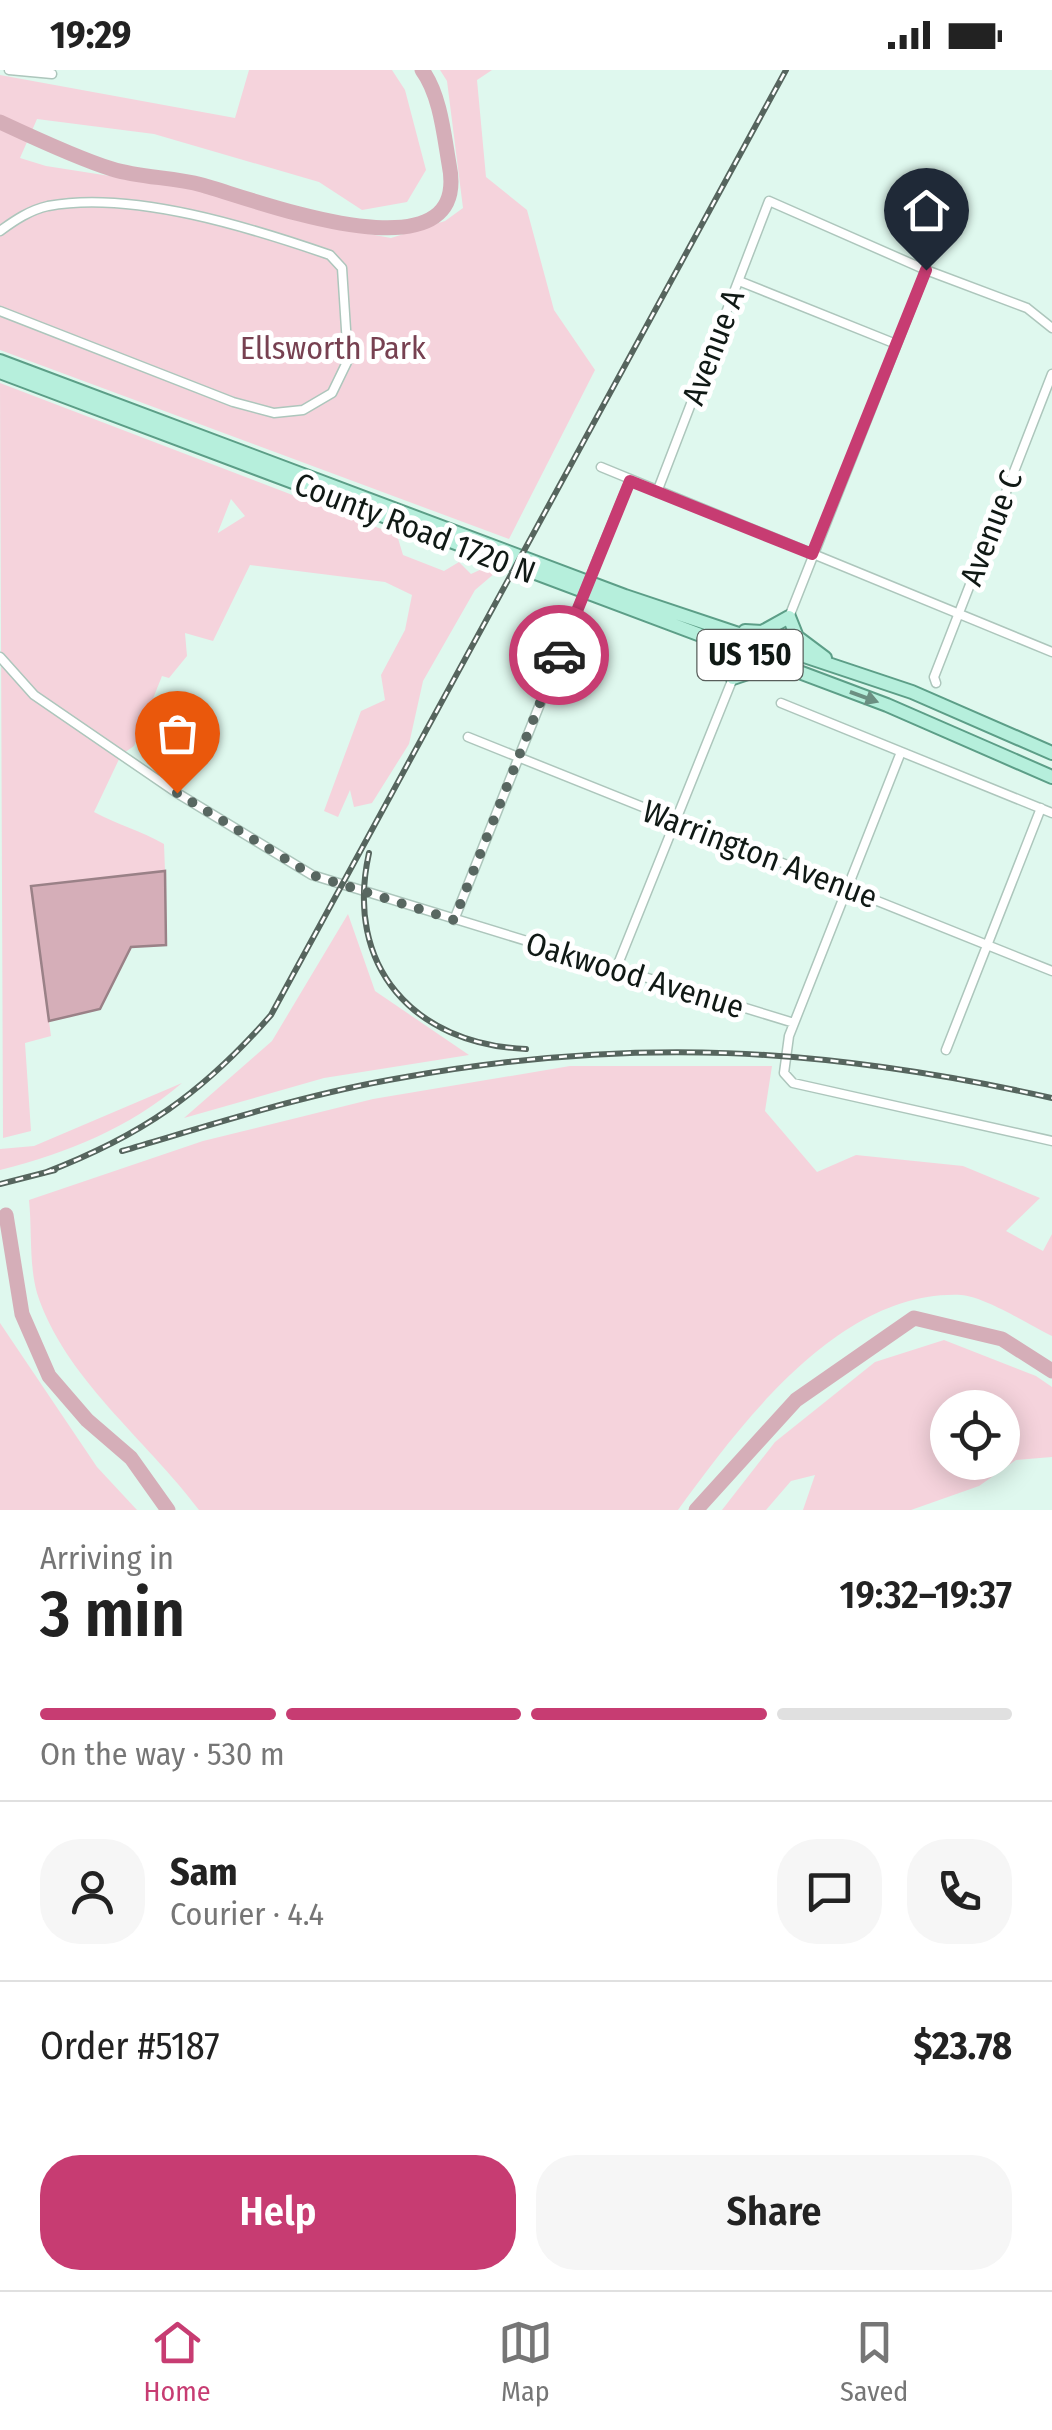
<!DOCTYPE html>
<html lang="en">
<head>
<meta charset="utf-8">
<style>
  body { margin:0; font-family:"Fira Sans Condensed",sans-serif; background:#f6f6f6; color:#222; height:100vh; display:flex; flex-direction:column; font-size:38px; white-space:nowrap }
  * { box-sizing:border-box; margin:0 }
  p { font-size:32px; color:#767676 }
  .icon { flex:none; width:55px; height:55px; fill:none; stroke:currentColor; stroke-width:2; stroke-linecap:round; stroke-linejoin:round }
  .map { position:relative; height:1440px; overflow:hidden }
  .details { display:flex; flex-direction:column; background:#fff; flex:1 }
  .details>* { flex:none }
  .buttons { position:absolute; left:930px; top:1320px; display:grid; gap:20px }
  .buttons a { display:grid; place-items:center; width:90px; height:90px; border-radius:50%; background:#fff; box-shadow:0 5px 25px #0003; font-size:50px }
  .pin { position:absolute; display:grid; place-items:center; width:85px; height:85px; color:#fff; margin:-102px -42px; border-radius:50% 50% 50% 0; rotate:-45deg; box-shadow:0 0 10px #0007 }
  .pin .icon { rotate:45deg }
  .courier { position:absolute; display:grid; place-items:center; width:100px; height:100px; margin:-50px; border:8px solid #c73c72; border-radius:50%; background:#fff; color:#222; box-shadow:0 2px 12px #0007 }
  .summary em { font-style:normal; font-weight:600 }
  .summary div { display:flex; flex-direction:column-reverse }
  .summary { display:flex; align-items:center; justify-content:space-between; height:170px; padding:0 40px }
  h1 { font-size:65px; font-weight:600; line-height:75px }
  .bar { display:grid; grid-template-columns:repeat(4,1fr); gap:15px 10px; align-content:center; height:120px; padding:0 40px }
  .bar i { height:12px; border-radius:8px; background:#e0e0e0 }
  .bar .active { background:#c73c72 }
  .bar p { grid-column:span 4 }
  .line { display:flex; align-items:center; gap:25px; padding:0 40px; border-top:2px solid #e0e0e0 }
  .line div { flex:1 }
  .round { display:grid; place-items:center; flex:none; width:105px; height:105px; border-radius:40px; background:#f6f6f6 }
  .primary-button { display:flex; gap:20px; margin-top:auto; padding:20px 40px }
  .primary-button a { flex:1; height:115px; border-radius:40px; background:#c73c72; color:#fff; font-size:40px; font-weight:600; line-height:115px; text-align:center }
  .primary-button a+a { background:#f6f6f6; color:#222 }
  .status { display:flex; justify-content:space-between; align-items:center; height:70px; padding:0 50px; background:#fff; direction:ltr }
  .status svg { height:28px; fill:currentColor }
  .dock { display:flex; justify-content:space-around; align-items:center; height:140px; border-top:2px solid #e0e0e0; background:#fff; font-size:28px; color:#767676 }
  .dock a { display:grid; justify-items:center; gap:5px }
  .dock .active { color:#c73c72 }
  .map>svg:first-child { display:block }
  .green { fill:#f5d3dc; fill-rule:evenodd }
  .water { fill:#d5aeb8; stroke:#9a8187; stroke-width:2.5 }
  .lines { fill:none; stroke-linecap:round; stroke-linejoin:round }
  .river { stroke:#d5aeb8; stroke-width:15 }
  .street-casing { stroke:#adc6bc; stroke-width:11 }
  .primary-casing { stroke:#5c9e87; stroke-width:16 }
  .street { stroke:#fff; stroke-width:8 }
  .primary { stroke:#b6efdc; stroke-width:12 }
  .rail-casing { stroke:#56655e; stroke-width:6 }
  .rail { stroke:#fff; stroke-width:2.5; stroke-dasharray:8; stroke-linecap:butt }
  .street-bridge-casing { stroke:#adc6bc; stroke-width:11; stroke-linecap:butt }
  .street-bridge { stroke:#fff; stroke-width:8 }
  .oneway { fill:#6b8f82 }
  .done { stroke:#586761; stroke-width:10; stroke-dasharray:0 18 }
  .route { stroke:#c73c72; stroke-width:12 }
  .labels { text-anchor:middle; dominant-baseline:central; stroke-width:10; stroke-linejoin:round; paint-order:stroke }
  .shield { fill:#fff; stroke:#585e5b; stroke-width:2.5 }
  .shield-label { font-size:30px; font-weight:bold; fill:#101915 }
  .street-label { font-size:32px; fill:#101915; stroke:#fff }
  .park-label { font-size:32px; fill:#774151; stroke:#fff }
</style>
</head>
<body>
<div class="status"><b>19:29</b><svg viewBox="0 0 49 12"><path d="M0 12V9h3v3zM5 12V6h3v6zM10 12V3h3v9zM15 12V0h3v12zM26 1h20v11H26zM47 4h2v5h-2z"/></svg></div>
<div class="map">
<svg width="1052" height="1440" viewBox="0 0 1052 1440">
  <rect width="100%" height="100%" fill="#dff8ee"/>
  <!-- green -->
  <path class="green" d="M249 0H392L405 20 426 100 407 132 362 140 319 112 154 64 37 49 20 88 46 96 193 119 298 151 391 168 445 151 463 138 447 11 440 0H492L477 10 486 107 527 140 554 240 595 300 509 469 0 280V5L235 48Z
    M0 313 397 465 403 485 444 501 459 492 471 504 484 498 495 503 475 520 423 611 409 674 372 733 354 737 350 720 338 747 324 741 361 641 385 630 381 605 405 560 412 525 385 512 250 495 213 571 185 563 187 586 169 608 162 606 134 676 121 685 94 742C118 755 140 760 164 774L165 801 31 816 51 966 25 973 31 1061 3 1068ZM231 429 245 446 218 463V462Z
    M348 844 375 921 469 985 324 1008 184 1048 272 971Z
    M570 996H772L765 1041 817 1102 856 1085 963 1096 1040 1128 1006 1161 1043 1181 1052 1164V1266C1030 1255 983 1226 961 1225 840 1220 742 1352 678 1440H199C147 1370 64 1308 37 1223 29 1195 32 1158 29 1130L203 1071 373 1029Z
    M182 1013C129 1058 68 1083 0 1100V1079L34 1076Z
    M0 1253 97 1397 137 1440H0Z
    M944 1270 1036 1306 1052 1317V1387L1016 1390 979 1416 911 1440H803L815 1405 791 1411 766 1440H722L775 1372 875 1292ZM948 1338H1002V1392H948Z"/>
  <!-- water -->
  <path class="water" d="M165 801 166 875 131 877 100 939 49 951 31 816Z"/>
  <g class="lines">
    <!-- river -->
    <path class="river" d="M0 52C30 66 82 90 112 99 141 108 173 107 202 115 251 128 474 216 449 94 444 65 440 24 422 0
      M6 1145 22 1244 49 1306 87 1350 131 1388 168 1440
      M696 1440 796 1330 914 1248 1002 1269 1052 1301"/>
    <!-- street casing -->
    <g class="street-casing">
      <path id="street" d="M9 0 52 4
        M0 161C15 150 30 140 48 136 132 120 252 158 330 185L342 198 348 290 332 323 303 340 274 343 233 332 0 241
        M739 211 896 274
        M601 397 1052 582
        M657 422 769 131 926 200 1027 238 1052 258
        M598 488 630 411
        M789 547 926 200
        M0 587 34 625 177 723 312 805 794 953
        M936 613 934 607 1052 304
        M781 633 1052 743
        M468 667 1052 901
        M901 682 789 966 784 1003 793 1013 1052 1071
        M454 850 575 546
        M616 899 733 608
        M946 980 1041 738"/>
    </g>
    <!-- primary casing -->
    <g class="primary-casing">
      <path id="primary" d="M0 291 625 526 912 622 1052 683
        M0 302 887 635 1052 707
        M745 561 762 562 789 547 797 567 825 588
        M707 573 733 608 763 598 777 601"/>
    </g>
    <!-- street -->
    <use href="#street" class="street"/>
    <!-- primary -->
    <use href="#primary" class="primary"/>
    <!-- rail casing -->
    <g class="rail-casing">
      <path id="rail" d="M369 783C344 896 413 974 526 979
        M122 1081C214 1054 306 1024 400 1008 632 966 824 977 1052 1028
        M44 1103C141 1066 202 1024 271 945L786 0
        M0 1114 55 1100"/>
    </g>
    <!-- rail -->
    <use href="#rail" class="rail"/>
    <!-- street-bridge casing -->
    <g class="street-bridge-casing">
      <path id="street-bridge" d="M575 546 598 488"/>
    </g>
    <!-- street-bridge -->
    <use href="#street-bridge" class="street-bridge"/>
  </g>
  <!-- one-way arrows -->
  <defs><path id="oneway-solid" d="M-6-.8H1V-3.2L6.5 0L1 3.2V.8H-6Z" transform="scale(2.5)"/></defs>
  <use class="oneway" href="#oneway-solid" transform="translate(864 627) rotate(20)"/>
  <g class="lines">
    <!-- done -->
    <path class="done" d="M177 723 312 805 454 850 559 585"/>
    <!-- route -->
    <path class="route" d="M559 585 630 411 812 484 926 200"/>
  </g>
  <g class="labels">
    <!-- shield labels -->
    <rect class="shield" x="697.5" y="560" width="105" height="50" rx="8"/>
    <g class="shield-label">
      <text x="750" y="585">US 150</text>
    </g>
    <!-- street labels -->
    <g class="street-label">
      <text transform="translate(713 277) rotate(-69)">Avenue A</text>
      <text transform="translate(415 458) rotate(21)">County Road 1720 N</text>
      <text transform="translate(991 458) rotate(-69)">Avenue C</text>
      <text transform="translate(760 784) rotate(21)">Warrington Avenue</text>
      <text transform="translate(635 905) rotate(17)">Oakwood Avenue</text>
    </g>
    <!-- park labels -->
    <g class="park-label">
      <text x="333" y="278">Ellsworth Park</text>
    </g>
  </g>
</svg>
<div class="buttons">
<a><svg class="icon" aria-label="locate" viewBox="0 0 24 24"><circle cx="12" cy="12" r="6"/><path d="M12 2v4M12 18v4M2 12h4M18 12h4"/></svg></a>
</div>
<div class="pin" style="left:177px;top:723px;background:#ea580c"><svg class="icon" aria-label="bag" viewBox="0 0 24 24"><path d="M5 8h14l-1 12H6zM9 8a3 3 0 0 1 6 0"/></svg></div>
<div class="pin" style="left:926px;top:200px;background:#1f2937"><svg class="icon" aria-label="home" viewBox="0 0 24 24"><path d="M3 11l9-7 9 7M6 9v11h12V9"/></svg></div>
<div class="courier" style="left:559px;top:585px"><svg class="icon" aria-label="car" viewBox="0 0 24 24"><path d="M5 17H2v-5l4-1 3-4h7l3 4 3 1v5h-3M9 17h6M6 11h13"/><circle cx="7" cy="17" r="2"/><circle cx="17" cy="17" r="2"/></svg></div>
</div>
<section class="details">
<div class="summary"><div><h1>3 min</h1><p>Arriving in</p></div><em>19:32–19:37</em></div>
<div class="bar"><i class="active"></i><i class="active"></i><i class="active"></i><i></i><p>On the way · 530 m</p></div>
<div class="line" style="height:180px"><a class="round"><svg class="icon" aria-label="person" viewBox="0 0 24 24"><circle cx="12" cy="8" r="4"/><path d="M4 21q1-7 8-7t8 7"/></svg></a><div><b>Sam</b><p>Courier · 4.4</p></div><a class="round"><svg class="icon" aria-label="chat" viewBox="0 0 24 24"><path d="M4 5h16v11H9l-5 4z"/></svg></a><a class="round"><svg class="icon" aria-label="phone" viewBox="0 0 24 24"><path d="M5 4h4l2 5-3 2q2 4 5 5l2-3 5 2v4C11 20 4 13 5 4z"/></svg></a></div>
<div class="line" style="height:130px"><div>Order #5187</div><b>$23.78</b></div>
<div class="primary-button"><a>Help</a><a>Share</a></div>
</section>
<nav class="dock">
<a class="active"><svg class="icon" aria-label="home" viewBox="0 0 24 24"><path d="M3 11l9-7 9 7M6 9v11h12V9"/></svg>Home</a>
<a><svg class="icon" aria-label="map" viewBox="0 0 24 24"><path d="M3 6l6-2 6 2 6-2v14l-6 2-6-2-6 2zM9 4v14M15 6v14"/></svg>Map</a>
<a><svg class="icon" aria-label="saved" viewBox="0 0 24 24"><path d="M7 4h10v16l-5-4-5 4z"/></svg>Saved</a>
</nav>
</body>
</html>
